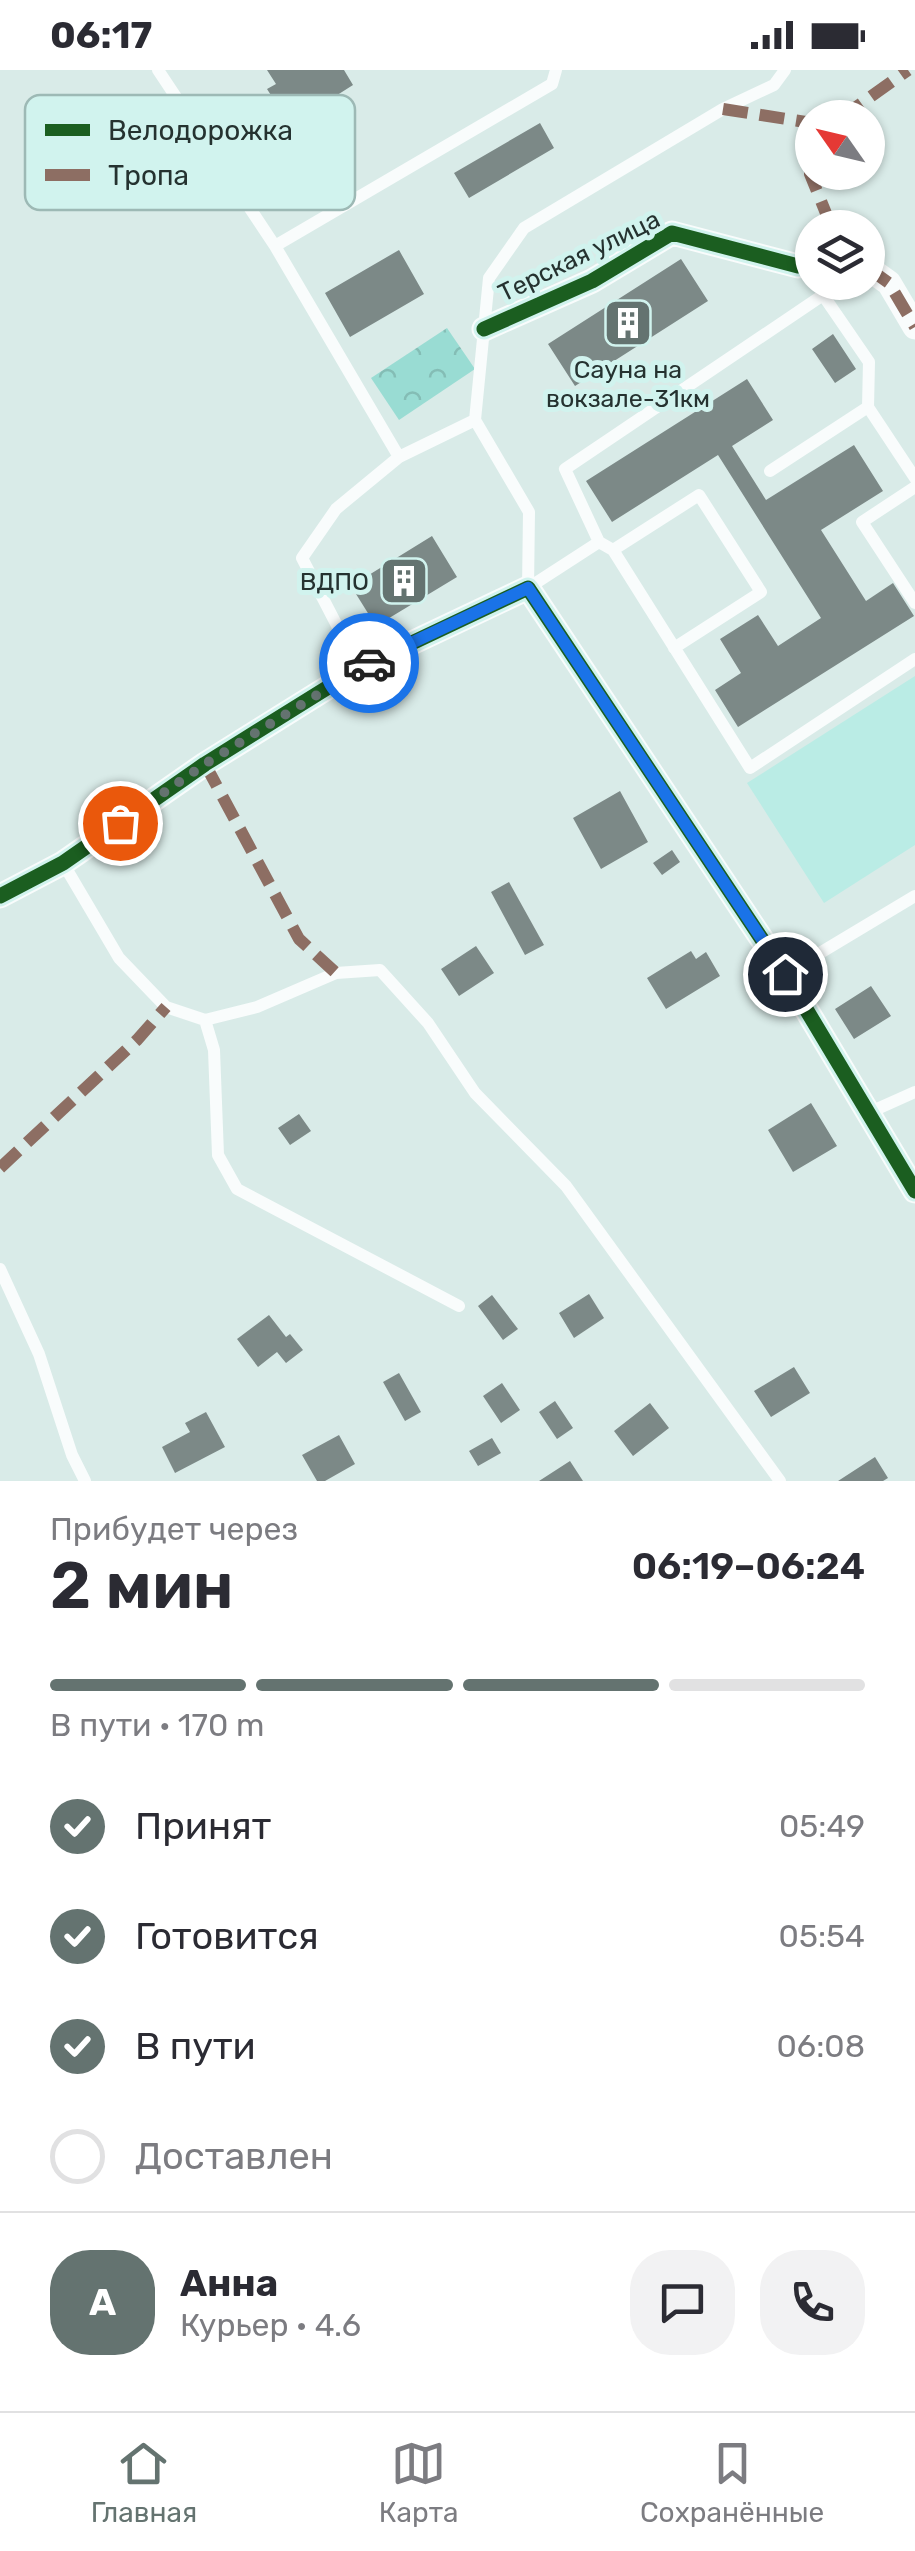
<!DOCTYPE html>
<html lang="ru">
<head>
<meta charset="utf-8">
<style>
  body { margin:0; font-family:Rubik,sans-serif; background:#f2f2f3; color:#2b2b33; height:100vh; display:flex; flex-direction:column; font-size:38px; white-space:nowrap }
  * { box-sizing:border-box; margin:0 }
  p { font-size:32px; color:#7c7c81 }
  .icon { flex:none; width:55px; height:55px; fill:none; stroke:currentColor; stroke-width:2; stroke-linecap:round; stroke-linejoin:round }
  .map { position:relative; height:1411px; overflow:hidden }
  .details { display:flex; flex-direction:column; background:#fff; flex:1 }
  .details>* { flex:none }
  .needle { width:65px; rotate:304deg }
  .fabs { position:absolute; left:795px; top:30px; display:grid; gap:20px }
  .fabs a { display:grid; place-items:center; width:90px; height:90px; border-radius:50%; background:#fff; box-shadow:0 2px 8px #0004; font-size:50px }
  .pin { position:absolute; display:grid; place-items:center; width:85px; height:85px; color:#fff; margin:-42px; border:5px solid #fff; border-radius:50%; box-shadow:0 2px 10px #0007 }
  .courier { position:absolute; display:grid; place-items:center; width:100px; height:100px; margin:-50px; border:8px solid #1a73e8; border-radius:50%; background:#fff; color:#222; box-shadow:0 2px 12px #0007 }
  .headline em { font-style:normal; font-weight:600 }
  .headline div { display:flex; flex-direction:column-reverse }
  .headline { display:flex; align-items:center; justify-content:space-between; height:170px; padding:0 50px }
  h1 { font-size:65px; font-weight:600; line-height:75px }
  .bar { display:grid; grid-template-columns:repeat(4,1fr); gap:15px 10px; align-content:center; height:120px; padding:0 50px }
  .bar i { height:12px; border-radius:8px; background:#e1e1e2 }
  .bar .active { background:#647370 }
  .bar p { grid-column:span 4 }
  .line { display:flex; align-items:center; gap:25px; padding:0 50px; border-top:2px solid #e1e1e2 }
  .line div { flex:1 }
  .round { display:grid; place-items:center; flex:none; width:105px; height:105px; border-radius:40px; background:#f2f2f3 }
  ol { padding:0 50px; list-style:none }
  li { display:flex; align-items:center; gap:30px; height:110px }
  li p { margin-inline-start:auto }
  li .icon { padding:10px; border-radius:50%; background:#647370; color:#fff; stroke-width:4 }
  li:last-child { color:#7c7c81 }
  li i { width:55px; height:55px; border:5px solid #e1e1e2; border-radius:50% }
  .status { display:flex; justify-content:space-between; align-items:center; height:70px; padding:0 50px; background:#fff; direction:ltr }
  .status svg { height:28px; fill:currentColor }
  .tab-bar { display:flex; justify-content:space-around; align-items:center; height:140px; border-top:2px solid #e1e1e2; background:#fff; font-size:28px; color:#7c7c81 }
  .tab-bar a { display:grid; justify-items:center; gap:5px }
  .tab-bar .active { color:#647370 }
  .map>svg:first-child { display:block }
  .forest { fill:url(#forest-crowns) }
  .pitch { fill:#baece5 }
  .building { fill:#7c8987 }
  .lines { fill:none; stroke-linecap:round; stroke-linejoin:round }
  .lane { stroke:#f9fcfc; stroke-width:12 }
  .street { stroke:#f9fcfc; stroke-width:25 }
  .quiet { stroke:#8d6e63; stroke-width:12; stroke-dasharray:25 12; stroke-linecap:butt }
  .cycleway-casing { stroke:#d1f3ee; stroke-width:21 }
  .cycleway { stroke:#1b5e20; stroke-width:15 }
  .done { stroke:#647370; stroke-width:10; stroke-dasharray:0 18 }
  .route { stroke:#1a73e8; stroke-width:12 }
  .labels { text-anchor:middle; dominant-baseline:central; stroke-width:10; stroke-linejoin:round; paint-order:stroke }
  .street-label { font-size:25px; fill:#253230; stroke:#d1f3ee }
  .poi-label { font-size:25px; fill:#253230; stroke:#d1f3ee }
  .key { fill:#d1f3ee; stroke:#9db9b5; stroke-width:2.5 }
  .key-label { font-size:28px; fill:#253230 }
</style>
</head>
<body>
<div class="status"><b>06:17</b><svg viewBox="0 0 49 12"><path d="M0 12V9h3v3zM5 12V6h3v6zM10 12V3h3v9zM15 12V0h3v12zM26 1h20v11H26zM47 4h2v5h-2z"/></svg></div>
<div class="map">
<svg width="915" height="1411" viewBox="0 0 915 1411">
  <defs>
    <pattern id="forest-crowns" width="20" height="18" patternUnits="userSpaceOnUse" patternTransform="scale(2.5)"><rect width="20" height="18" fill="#99dcd3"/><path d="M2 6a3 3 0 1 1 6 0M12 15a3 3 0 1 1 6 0" fill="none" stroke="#84bdb5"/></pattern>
  </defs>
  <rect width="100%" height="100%" fill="#d9ebe8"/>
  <!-- forest -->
  <path class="forest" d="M447 258 475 299 399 350 371 308Z"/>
  <!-- pitch -->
  <path class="pitch" d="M915 606V775L824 833 747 713Z"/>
  <!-- building -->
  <path class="building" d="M267 0H344L353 15 290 55 267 19 276 14Z
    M540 53 554 78 469 128 454 103Z
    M399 180 424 224 350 267 325 223Z
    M681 189 708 231 575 316 548 274Z
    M833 264 856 299 835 313 812 279Z
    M747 309 773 350 732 376 766 430 854 375 883 421 821 460 866 531 893 513 914 546 738 657 715 620 741 603 720 569 758 545 778 576 821 548 718 385 612 452 586 411Z
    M432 466 457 507 376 556 351 516Z
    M620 721 648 772 601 799 573 748Z
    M672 780 680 792 662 805 653 793Z
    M509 812 544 875 525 885 491 822Z
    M476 876 494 903 459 926 441 899Z
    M691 881 696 889 706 882 720 906 666 939 647 908Z
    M871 916 891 946 854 969 835 939Z
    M811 1033 837 1076 793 1102 768 1060Z
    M299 1044 311 1061 290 1075 278 1058Z
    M589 1224 604 1248 574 1268 559 1243Z
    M492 1225 518 1259 503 1270 478 1236Z
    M269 1245 286 1267 290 1264 303 1280 286 1293 277 1282 258 1297 237 1269Z
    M794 1297 810 1323 771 1347 754 1321Z
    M399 1303 421 1342 405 1351 383 1312Z
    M502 1313 520 1340 501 1353 483 1326Z
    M555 1331 573 1358 557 1369 539 1342Z
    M650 1333 669 1358 633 1386 614 1361Z
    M206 1342 225 1377 175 1403 162 1377 190 1362 185 1353Z
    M339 1365 355 1394 325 1411H317L302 1385Z
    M492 1368 501 1383 478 1396 469 1381Z
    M875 1387 888 1408 883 1411H838Z
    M570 1391 583 1411H539Z"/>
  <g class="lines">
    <!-- lane -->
    <path class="lane" d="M158 0 275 176 399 387
      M275 176 552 14 556 0
      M475 350 489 208 524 158 723 39 774 15 785 0
      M770 401 868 337 915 408
      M915 417 862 452 915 533
      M599 472 565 399 823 225 869 292 868 337
      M613 480 699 425 761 522 674 578
      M528 518 599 472 613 480 750 698 915 589
      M359 598 302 488 336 439 399 387 475 350 529 442 528 518
      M63 793 119 888 166 937 205 950 257 937 336 903 380 900 428 953 475 1023 566 1116 780 1411
      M785 904 915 826
      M205 950 214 980 218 1085 237 1119 459 1236
      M868 1043 915 1022
      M0 1199 39 1284 72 1385 85 1411"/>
    <!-- street -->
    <path class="street" d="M868 198 889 213 915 257
      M484 259 592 211 672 163 798 196 812 191
      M0 826 63 793 205 694 359 598 528 518 785 904 915 1121"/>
    <!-- quiet -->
    <path class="quiet" d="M723 39 812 53
      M841 48 908 0
      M812 97 810 104 832 158
      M868 198 889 213 915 257
      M205 694 299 869 336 903
      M0 1098 137 970 166 937"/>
    <!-- cycleway casing -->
    <g class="cycleway-casing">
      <path id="cycleway" d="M484 259 592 211 672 163 798 196 812 191
        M0 826 63 793 205 694 359 598 528 518 785 904 915 1121"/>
    </g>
    <!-- cycleway -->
    <use href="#cycleway" class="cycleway"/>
  </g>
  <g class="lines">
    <!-- done -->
    <path class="done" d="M120 753 205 694 369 593"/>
    <!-- route -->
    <path class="route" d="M369 593 528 518 785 904"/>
  </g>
  <!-- icons -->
  <defs>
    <g id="building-square" transform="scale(2.5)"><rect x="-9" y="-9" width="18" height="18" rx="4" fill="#647370" stroke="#d1f3ee"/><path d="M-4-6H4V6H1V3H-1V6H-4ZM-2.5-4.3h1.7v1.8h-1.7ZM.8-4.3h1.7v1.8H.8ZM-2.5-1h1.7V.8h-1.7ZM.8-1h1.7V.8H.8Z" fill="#fff"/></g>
  </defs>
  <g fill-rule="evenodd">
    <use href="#building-square" x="628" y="253"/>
    <use href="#building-square" x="404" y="511"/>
  </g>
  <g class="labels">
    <!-- street labels -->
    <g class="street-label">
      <text transform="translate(579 186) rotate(-26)">Терская улица</text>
    </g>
    <!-- poi labels -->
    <g class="poi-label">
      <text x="628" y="299">Сауна на<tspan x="628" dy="29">вокзале-31км</tspan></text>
      <text x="369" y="511" text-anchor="end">ВДПО</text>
    </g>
  </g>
  <!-- legend -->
  <rect x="25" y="25" width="330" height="115" rx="15" class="key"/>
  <rect x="45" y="54" width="45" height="12" fill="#1b5e20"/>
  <rect x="45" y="99" width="45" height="12" fill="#8d6e63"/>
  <g class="key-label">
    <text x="108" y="70">Велодорожка</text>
    <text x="108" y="115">Тропа</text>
  </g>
</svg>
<div class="fabs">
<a><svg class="needle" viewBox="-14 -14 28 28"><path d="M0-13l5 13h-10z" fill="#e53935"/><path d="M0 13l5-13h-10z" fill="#7c7c81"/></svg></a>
<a><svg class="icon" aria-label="layers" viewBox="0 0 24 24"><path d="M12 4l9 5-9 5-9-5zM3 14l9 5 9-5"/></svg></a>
</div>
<div class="pin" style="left:120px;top:753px;background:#ea580c"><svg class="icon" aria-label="bag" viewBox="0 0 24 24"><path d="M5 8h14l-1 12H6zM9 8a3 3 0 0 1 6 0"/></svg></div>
<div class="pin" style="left:785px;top:904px;background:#1f2937"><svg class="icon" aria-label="home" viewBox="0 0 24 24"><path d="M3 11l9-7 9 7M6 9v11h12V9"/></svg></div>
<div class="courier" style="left:369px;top:593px"><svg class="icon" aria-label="car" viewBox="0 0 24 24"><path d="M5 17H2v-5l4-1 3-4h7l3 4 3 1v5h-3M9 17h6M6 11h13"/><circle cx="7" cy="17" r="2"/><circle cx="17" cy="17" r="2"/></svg></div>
</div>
<section class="details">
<div class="headline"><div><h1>2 мин</h1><p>Прибудет через</p></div><em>06:19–06:24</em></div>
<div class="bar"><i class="active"></i><i class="active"></i><i class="active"></i><i></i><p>В пути · 170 m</p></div>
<ol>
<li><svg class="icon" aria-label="check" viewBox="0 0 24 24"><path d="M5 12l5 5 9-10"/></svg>Принят<p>05:49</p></li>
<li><svg class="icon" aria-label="check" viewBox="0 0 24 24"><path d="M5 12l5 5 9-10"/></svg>Готовится<p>05:54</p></li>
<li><svg class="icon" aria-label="check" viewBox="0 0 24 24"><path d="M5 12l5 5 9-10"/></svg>В пути<p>06:08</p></li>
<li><i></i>Доставлен</li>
</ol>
<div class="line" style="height:180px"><b class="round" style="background:#647370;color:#fff">А</b><div><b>Анна</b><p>Курьер · 4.6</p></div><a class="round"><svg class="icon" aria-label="chat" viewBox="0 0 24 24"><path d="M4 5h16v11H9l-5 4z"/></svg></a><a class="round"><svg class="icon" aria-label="phone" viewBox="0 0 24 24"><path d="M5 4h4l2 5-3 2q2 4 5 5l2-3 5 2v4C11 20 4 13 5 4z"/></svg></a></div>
</section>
<nav class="tab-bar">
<a class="active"><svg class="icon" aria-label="home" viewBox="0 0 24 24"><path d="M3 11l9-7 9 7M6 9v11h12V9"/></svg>Главная</a>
<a><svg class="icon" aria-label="map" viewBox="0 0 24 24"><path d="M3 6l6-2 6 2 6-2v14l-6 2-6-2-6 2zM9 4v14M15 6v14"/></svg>Карта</a>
<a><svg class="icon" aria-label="saved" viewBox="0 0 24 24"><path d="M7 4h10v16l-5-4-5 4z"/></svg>Сохранённые</a>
</nav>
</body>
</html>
